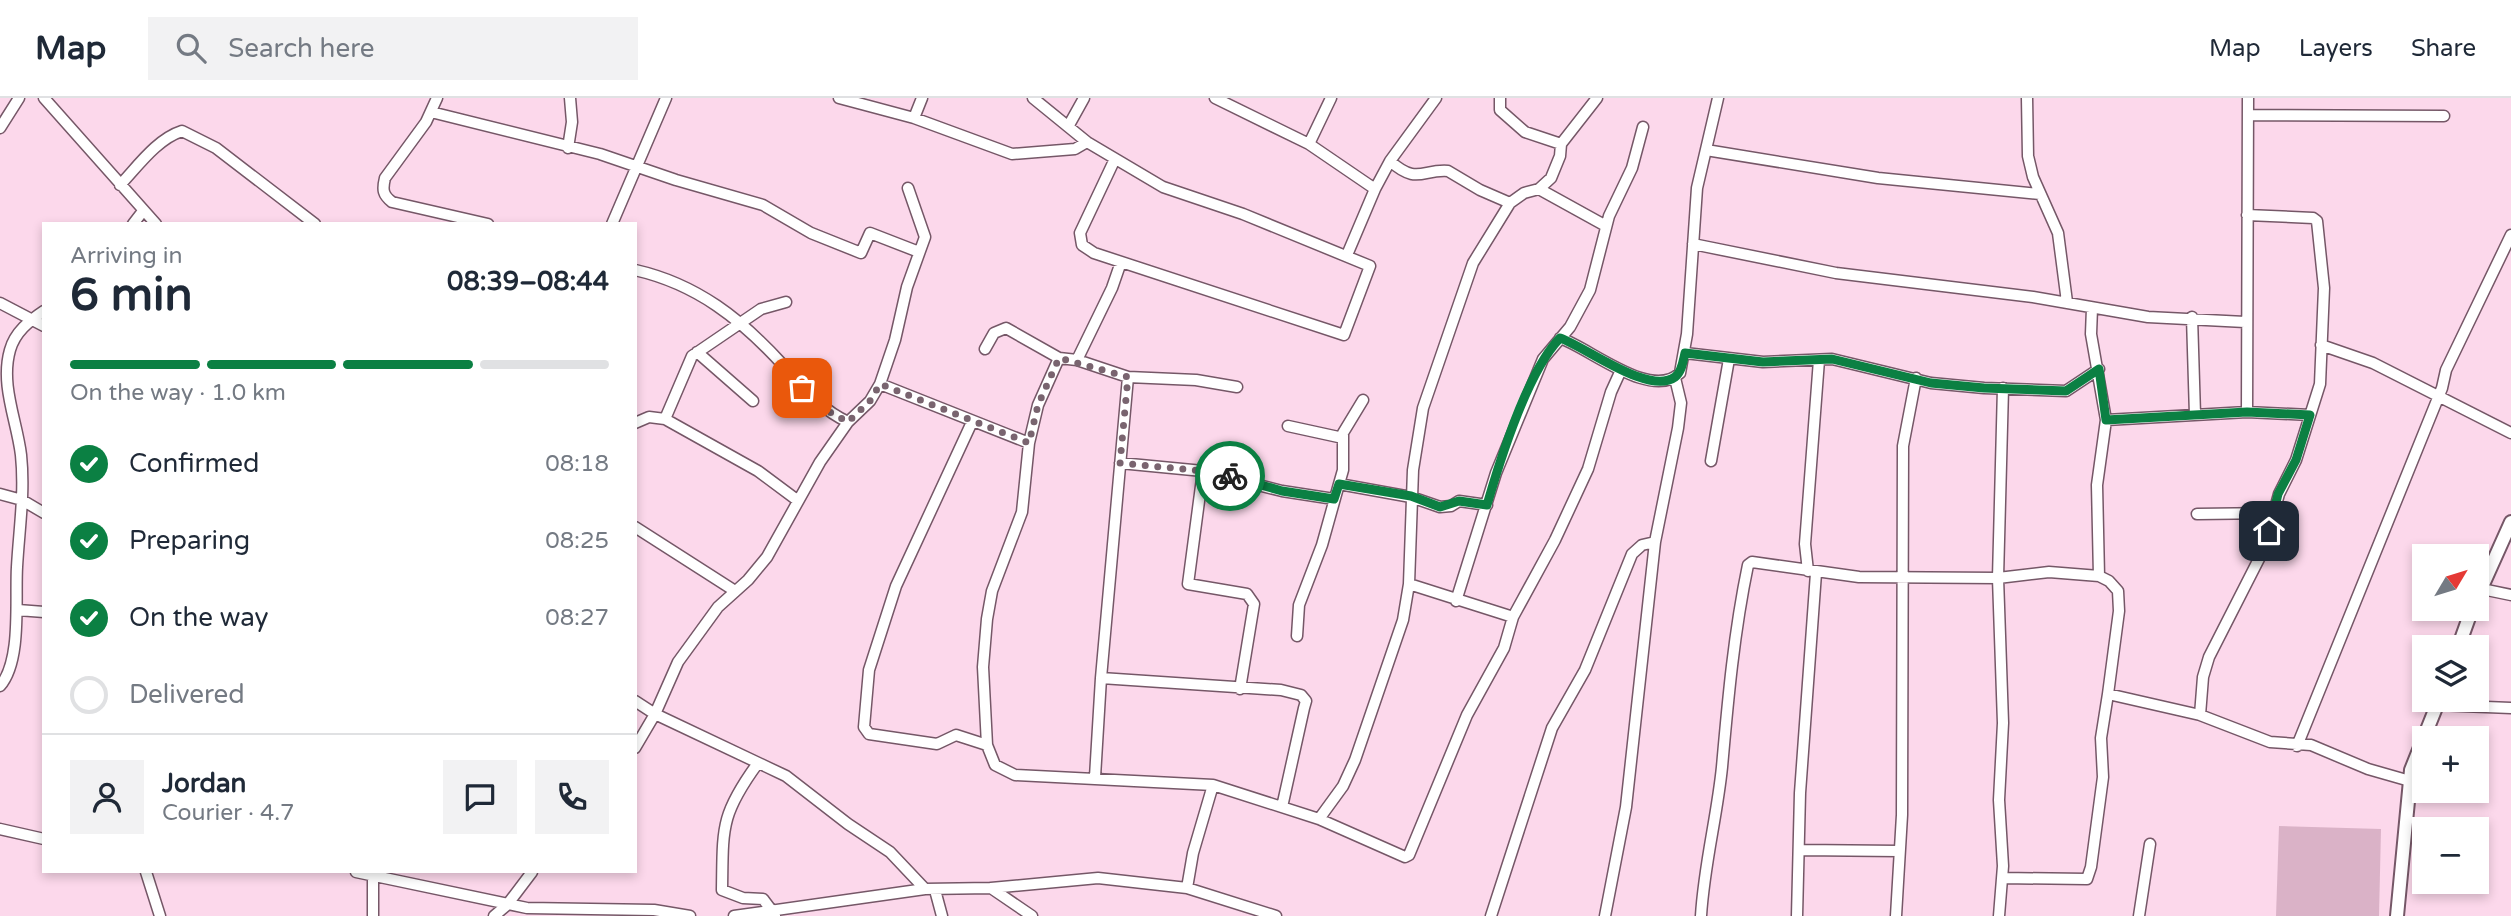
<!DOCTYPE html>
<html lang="en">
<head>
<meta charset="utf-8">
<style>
  body { margin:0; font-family:"Varela Round",sans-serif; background:#f2f2f3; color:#1f2937; height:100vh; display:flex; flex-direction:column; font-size:26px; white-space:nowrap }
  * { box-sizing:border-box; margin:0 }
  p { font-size:23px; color:#747a83 }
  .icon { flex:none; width:38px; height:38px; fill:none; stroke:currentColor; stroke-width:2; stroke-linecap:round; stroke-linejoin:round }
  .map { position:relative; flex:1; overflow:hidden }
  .side { position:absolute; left:42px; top:124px; width:595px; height:651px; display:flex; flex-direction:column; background:#fff; border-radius:0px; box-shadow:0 4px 10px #0003 }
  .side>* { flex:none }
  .needle { width:46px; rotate:52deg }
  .controls { position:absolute; left:2412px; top:446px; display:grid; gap:14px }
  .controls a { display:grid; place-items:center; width:77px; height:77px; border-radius:0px; background:#fff; box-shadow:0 4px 10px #0003; font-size:35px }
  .pin { position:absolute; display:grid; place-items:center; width:60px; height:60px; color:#fff; margin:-30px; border-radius:14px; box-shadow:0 4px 10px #0006 }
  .courier { position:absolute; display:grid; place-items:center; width:70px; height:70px; margin:-35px; border:5px solid #0b8043; border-radius:50%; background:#fff; color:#222; box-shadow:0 2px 9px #0007 }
  .headline em { font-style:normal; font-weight:700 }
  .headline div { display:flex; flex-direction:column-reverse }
  .headline { display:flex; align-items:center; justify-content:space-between; height:119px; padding:0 28px }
  h1 { font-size:46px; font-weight:700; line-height:52px }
  .bar { display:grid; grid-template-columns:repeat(4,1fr); gap:10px 7px; align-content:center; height:84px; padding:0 28px }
  .bar i { height:9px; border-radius:5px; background:#e0e1e3 }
  .bar .current { background:#0b8043 }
  .bar p { grid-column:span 4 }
  .line { display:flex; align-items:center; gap:18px; padding:0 28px; border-top:2px solid #e0e1e3 }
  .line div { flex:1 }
  .round { display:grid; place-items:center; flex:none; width:74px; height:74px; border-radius:0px; background:#f2f2f3 }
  ol { padding:0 28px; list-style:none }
  li { display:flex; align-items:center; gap:21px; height:77px }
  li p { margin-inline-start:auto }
  li .icon { padding:7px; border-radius:50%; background:#0b8043; color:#fff; stroke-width:4 }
  li:last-child { color:#747a83 }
  li i { width:38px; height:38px; border:4px solid #e0e1e3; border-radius:50% }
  header { display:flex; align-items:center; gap:42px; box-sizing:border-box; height:98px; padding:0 35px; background:#fff; border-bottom:2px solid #e0e1e3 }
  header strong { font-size:33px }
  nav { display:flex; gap:38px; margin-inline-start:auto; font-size:24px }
  .search { width:490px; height:63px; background:#f2f2f3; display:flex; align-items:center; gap:18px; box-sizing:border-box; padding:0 24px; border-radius:0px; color:#747a83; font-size:26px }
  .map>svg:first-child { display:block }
  .green { fill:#dab2c7 }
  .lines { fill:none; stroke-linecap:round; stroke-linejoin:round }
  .street-casing { stroke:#755767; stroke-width:13 }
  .secondary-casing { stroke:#755767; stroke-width:16 }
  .street { stroke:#fff; stroke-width:10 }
  .secondary { stroke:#fff; stroke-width:12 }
  .done { stroke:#79646f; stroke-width:7; stroke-dasharray:0 12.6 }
  .route { stroke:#0b8043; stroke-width:9 }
</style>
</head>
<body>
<header>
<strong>Map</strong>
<div class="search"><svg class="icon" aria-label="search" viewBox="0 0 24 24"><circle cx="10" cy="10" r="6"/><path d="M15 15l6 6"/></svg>Search here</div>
<nav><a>Map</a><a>Layers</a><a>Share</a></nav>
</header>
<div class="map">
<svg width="2511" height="818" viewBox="0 0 2511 818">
  <rect width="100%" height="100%" fill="#fcd8eb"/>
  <!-- green -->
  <path class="green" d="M2279 728 2381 731 2379 818H2276Z"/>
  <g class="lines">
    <!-- street casing -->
    <g class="street-casing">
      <path id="street" d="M44 0 156 126
        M437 0 426 24 385 80C382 92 383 97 392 104L488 126
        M839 0 914 20 1012 56 1075 51 1087 44
        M1033 0 1087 44 1163 89 1243 116 1370 168 1344 237 1094 155 1082 147 1080 135 1114 63
        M1215 0 1309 46 1375 91 1390 63 1436 0
        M1500 0V12L1525 34 1561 46
        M2027 0 2028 58 2033 79 2058 135 2067 204
        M431 14 600 56 676 82 763 107 811 135 861 155 870 135 919 154
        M2248 17 2444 18
        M914 20 922 0
        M1069 27 1084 0
        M0 30 19 0
        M1309 46 1331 0
        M568 50 572 24 570 0
        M1706 52 1878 80 2040 96
        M1390 63C1417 87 1422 71 1448 73L1480 92 1510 105
        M120 87C138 68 157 41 182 33L216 50 315 126
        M1539 91 1606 128
        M133 126 143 113
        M612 126 666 0
        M1693 146 1836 175 2033 199 2148 219 2245 224
        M1347 157 1375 91
        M1121 164 1112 190 1077 262 1059 260 1038 307 1029 345 1022 414 992 493 987 521 983 569 987 647 995 667 1015 677 1213 687 1319 721 1405 759 1409 757 1467 617 1504 550 1513 519 1555 442 1588 371 1611 294 1621 272
        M635 172C697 186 741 221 783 267 804 290 820 311 848 324
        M0 205 44 228
        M2092 210 2091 236 2106 322 2097 387 2099 478
        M2192 219 2195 317
        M1560 240C1590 250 1651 303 1680 275L1687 236 1697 90 1718 0
        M2321 247 2373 265 2511 335
        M985 251 994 235 1006 230 1059 260
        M697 254 753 303
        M1685 255 1763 264 1832 261 1931 285 1984 290 2066 293 2099 271
        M1077 262 1128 279 1196 282 1237 289
        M1128 279 1101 580 1281 592 1301 597 1306 603 1304 610 1282 709
        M880 286 1029 345
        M2247 314 2248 0
        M665 321 692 258 761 211 786 204
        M2106 322 2247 314 2310 317
        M972 324 896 488 869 572 864 629 869 636 937 646 956 637 987 647
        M635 325 649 319 665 321 758 373 797 402
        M1288 328 1343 340
        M1711 363 1729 261
        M1120 365 1203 373 1282 393 1334 401
        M1203 373 1188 486 1247 496 1254 506 1240 591
        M1339 386 1343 372V335L1363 302
        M0 396 22 402 44 415
        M2197 416 2274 415
        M635 429 735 493
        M1808 473 1805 446 1819 262
        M1409 486 1513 519
        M2482 491 2511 497
        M1456 503 1496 375 1543 261 1570 229 1590 192 1609 118 1632 70 1643 29
        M18 512 44 514
        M1297 538 1299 507 1322 447 1339 386 1411 399 1440 409 1451 408 1459 403 1487 407
        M0 588C22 563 15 501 17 469 19 432 25 395 21 357 17 323 0 287 10 252 15 234 29 223 44 213
        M635 603 655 616 786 678 848 726 890 754 925 791
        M2437 607 2511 610
        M2200 617 2203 579 2209 559 2264 451 2279 396 2296 362 2320 286 2324 190 2317 123 2313 120 2247 117
        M2297 648 2442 290 2446 272 2511 137
        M635 650 655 616 678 564 718 509 748 482 767 459 820 364 848 324 870 303 880 286 895 242 907 189 925 139 908 90
        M758 665C720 717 723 730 722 792L743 800 763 801 775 817
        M1095 679 1101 580
        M1319 721 1343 688 1355 662 1403 522 1409 486 1413 372 1423 310 1473 165 1510 105 1524 95 1539 91 1551 80 1560 58 1561 46 1597 0
        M0 731 44 741
        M1800 752 1899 753
        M146 774 160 818
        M356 774 527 810 654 812 690 818
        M373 778V818
        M2002 780 2087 781 2091 769 2103 679 2101 640 2108 596
        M991 790 1032 818
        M1187 790 1193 755 1213 687
        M935 792 942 818
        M494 818 507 807 532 774
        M734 818 925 791 991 790 1098 780 1187 790 1276 818
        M1491 818 1552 630 1585 572 1632 456 1642 447 1655 444
        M1605 818 1626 709 1655 444 1678 330 1681 305 1675 280
        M1701 818C1704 767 1717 719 1722 669 1728 601 1734 534 1748 467L1752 464 1859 479 1998 480 2049 474 2099 478 2109 483 2118 493 2119 513 2108 596 2200 617 2270 644 2311 647 2368 671 2410 683
        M1797 818 1800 695 1816 475
        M1896 818 1902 717 1903 348 1916 280
        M1999 818 2003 768 1999 702 2003 625 1998 480 2003 290
        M2139 818 2150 746"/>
    </g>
    <!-- secondary casing -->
    <g class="secondary-casing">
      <path id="secondary" d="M2476 502 2511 424
        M2458 550 2472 511
        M2397 818 2411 672 2439 602"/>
    </g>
    <!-- street -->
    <use href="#street" class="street"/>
    <!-- secondary -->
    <use href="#secondary" class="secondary"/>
  </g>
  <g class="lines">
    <!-- done -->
    <path class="done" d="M802 290 826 312 848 324 870 303 880 286 1029 345 1038 307 1059 260 1128 279 1120 365 1203 373 1230 378"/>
    <!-- route -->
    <path class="route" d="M1230 378 1282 393 1334 401 1339 386 1411 398 1440 409 1459 403 1487 407C1500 362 1528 273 1560 240 1586 249 1649 298 1675 279 1682 274 1683 263 1685 255L1763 264 1832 261 1931 285 1984 290 2066 293 2099 271 2106 322 2247 314 2310 317 2296 362 2278 396 2269 433"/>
  </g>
</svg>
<div class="controls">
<a><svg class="needle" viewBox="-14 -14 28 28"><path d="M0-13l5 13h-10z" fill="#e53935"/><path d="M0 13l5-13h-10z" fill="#747a83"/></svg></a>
<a><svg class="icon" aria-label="layers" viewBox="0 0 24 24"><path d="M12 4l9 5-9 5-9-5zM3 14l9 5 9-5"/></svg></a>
<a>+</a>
<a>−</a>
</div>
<div class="pin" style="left:802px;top:290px;background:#ea580c"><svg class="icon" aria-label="bag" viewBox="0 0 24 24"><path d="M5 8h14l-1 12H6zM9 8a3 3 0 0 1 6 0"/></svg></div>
<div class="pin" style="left:2269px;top:433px;background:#1f2937"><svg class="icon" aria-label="home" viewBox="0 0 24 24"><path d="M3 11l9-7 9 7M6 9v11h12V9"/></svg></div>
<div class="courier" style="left:1230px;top:378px"><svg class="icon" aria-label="bike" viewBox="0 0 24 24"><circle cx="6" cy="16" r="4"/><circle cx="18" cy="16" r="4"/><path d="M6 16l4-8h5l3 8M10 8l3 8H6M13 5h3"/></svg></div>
<section class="side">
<div class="headline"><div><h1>6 min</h1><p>Arriving in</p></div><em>08:39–08:44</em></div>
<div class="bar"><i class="current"></i><i class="current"></i><i class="current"></i><i></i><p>On the way · 1.0 km</p></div>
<ol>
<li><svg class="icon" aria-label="check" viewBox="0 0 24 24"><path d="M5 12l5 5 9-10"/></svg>Confirmed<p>08:18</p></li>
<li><svg class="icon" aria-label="check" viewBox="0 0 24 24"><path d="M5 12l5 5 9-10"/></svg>Preparing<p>08:25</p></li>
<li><svg class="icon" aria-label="check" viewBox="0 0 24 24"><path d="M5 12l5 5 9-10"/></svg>On the way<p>08:27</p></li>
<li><i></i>Delivered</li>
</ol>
<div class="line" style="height:126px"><a class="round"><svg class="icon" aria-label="person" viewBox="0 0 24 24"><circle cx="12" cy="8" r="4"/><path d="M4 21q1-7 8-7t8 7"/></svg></a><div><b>Jordan</b><p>Courier · 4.7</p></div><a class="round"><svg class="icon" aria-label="chat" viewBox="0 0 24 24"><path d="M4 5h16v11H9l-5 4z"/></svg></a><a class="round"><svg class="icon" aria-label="phone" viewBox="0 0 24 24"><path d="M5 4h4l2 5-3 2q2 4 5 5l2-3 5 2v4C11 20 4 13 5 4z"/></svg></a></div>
</section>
</div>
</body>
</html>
